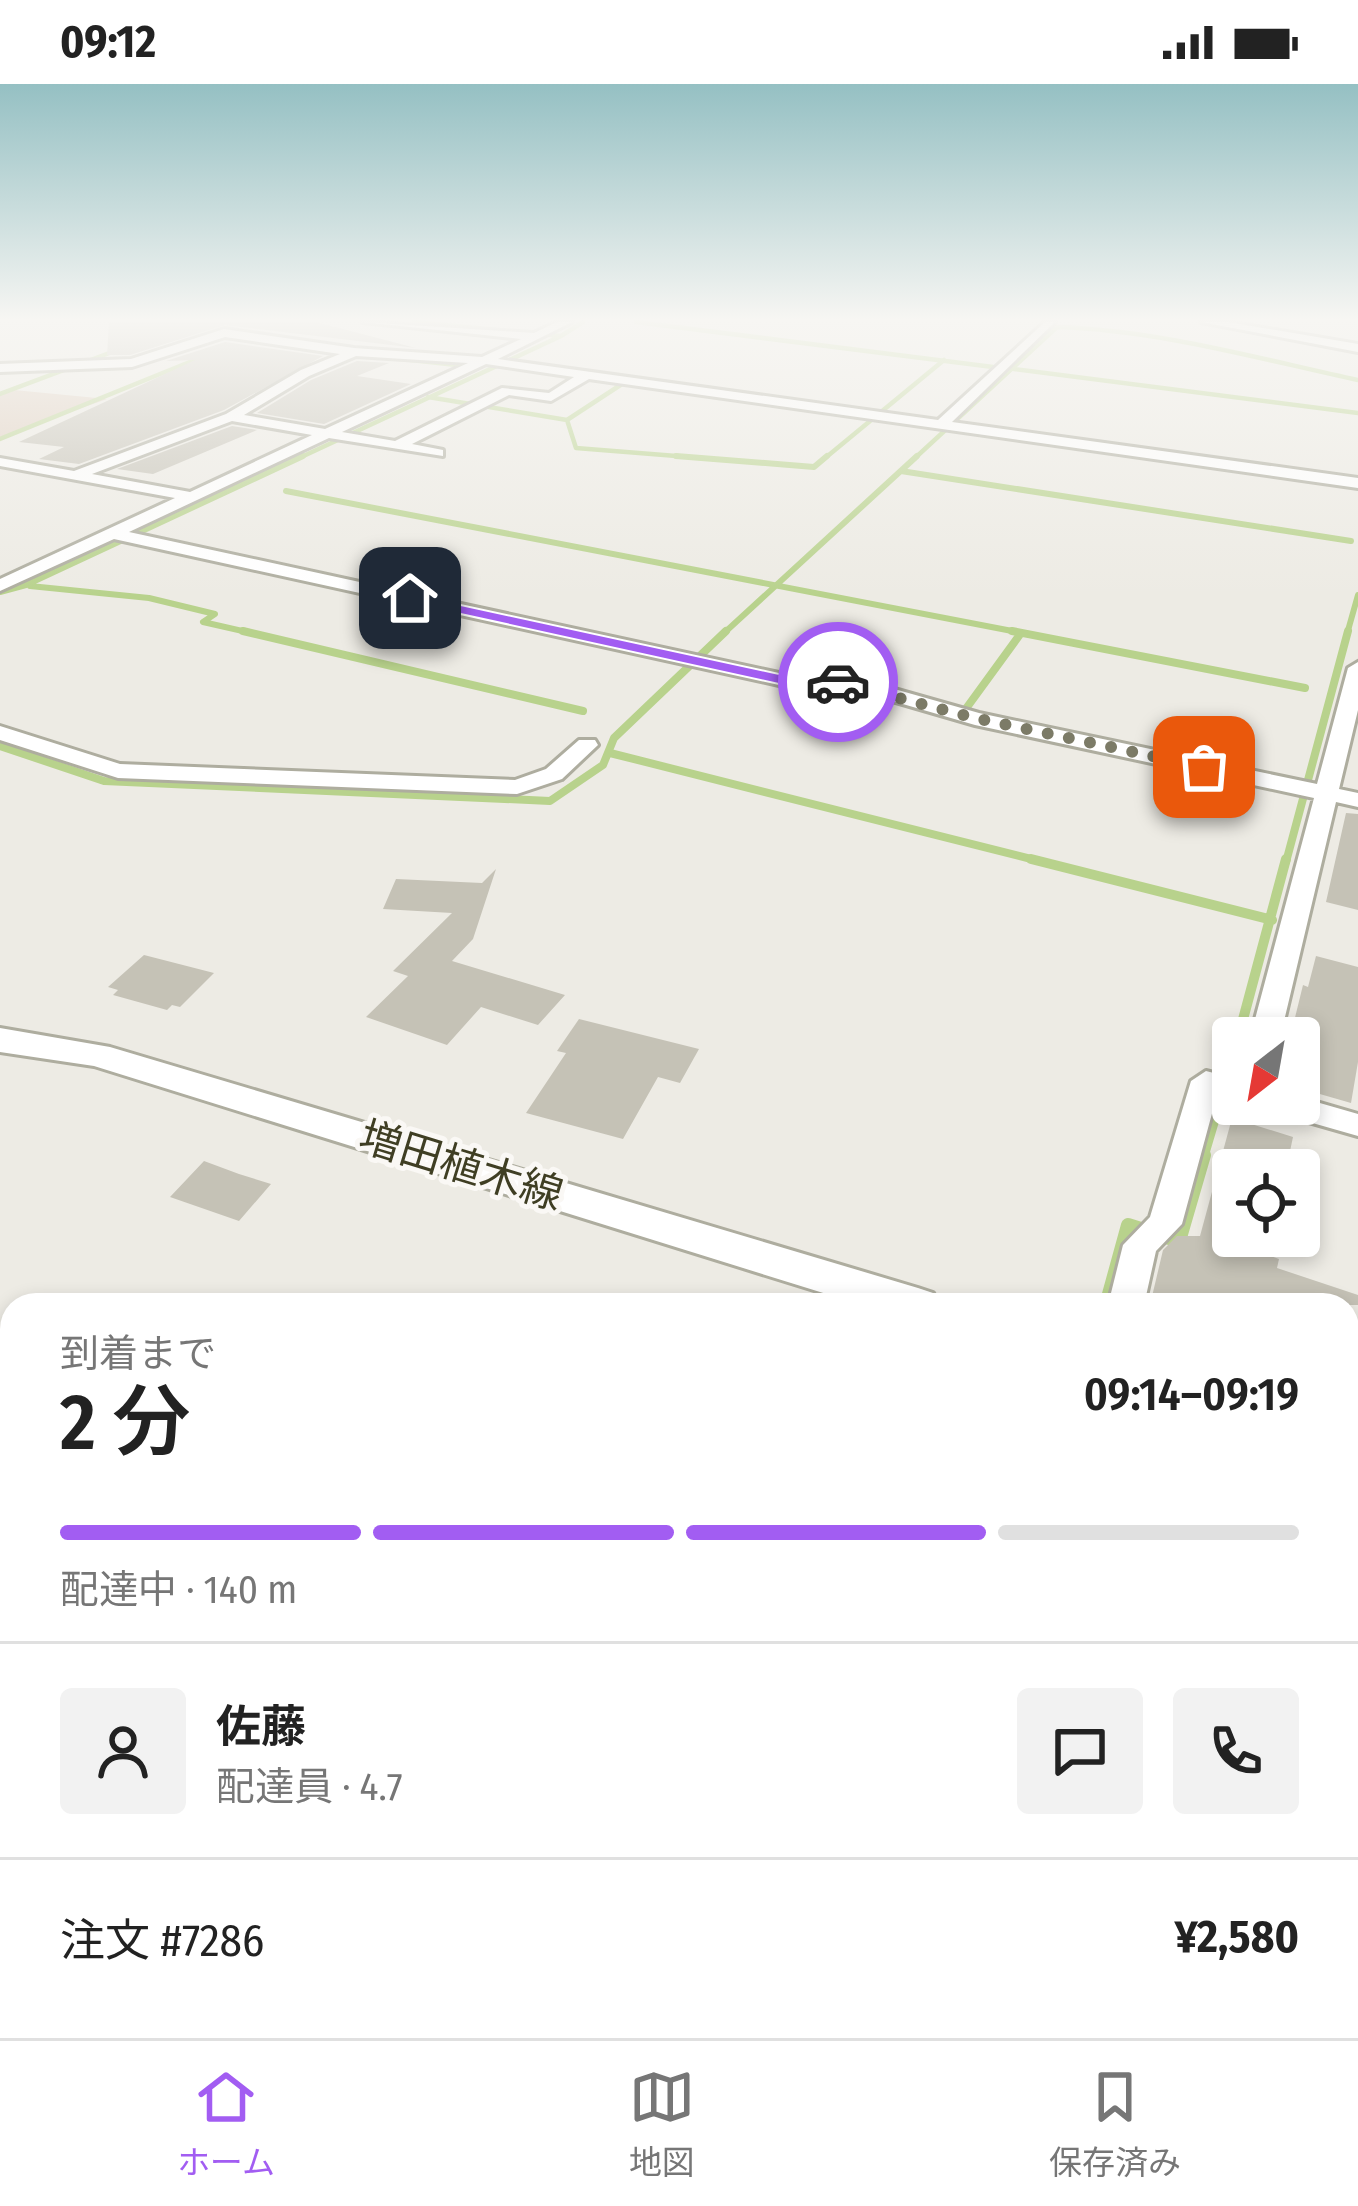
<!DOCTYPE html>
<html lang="ja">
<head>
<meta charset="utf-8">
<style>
  body { margin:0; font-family:"Fira Sans Condensed","Noto Sans JP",sans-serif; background:#f2f2f2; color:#222; height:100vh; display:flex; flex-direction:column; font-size:45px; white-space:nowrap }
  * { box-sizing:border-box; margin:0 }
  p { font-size:39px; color:#767676 }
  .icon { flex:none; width:66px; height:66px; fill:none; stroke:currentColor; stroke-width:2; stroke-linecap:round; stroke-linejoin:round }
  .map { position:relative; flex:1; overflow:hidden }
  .drawer { position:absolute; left:0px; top:1209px; width:1359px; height:747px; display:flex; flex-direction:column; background:#fff; border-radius:36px 36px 0 0; box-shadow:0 6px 18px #0003 }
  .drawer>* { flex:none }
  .needle { width:78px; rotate:211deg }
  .controls { position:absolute; left:1212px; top:933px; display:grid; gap:24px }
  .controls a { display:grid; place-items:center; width:108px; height:108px; border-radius:12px; background:#fff; box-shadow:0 6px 18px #0003; font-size:60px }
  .pin { position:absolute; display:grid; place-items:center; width:102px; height:102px; color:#fff; margin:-51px; border-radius:24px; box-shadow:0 6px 18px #0006 }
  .courier { position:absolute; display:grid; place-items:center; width:120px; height:120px; margin:-60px; border:9px solid #a25df2; border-radius:50%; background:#fff; color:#222; box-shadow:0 3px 15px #0007 }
  .headline em { font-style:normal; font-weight:600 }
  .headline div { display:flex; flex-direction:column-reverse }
  .headline { display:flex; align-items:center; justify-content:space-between; height:204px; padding:0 60px }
  h1 { font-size:78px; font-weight:600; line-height:90px }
  .bar { display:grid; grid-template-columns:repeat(4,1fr); gap:18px 12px; align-content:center; height:144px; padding:0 60px }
  .bar i { height:15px; border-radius:9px; background:#e0e0e0 }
  .bar .active { background:#a25df2 }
  .bar p { grid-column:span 4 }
  .line { display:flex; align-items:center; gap:30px; padding:0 60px; border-top:3px solid #e0e0e0 }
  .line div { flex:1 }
  .round { display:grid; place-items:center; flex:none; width:126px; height:126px; border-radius:12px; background:#f2f2f2 }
  .status { display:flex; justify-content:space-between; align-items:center; height:84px; padding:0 60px; background:#fff; direction:ltr }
  .status svg { height:33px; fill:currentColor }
  .dock { display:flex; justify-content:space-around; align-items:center; height:168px; border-top:3px solid #e0e0e0; background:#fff; font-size:33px; color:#767676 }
  .dock a { display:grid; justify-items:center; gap:6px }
  .dock .active { color:#a25df2 }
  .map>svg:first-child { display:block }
  .green { fill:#decdbd }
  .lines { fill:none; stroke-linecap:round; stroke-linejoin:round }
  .stream-far5 { stroke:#b8d28c; stroke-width:4.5 }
  .stream-far4 { stroke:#b8d28c; stroke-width:6 }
  .stream-far3 { stroke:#b8d28c; stroke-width:8 }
  .stream-far2 { stroke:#b8d28c; stroke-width:10 }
  .stream-far1 { stroke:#b8d28c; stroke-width:14 }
  .stream { stroke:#b8d28c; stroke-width:16 }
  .building { fill:#c5c2b6 }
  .minor-casing { stroke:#aead9f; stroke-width:6 }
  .tertiary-casing { stroke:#aead9f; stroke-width:6 }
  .minor { fill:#fff; fill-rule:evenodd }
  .tertiary { fill:#fff; fill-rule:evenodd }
  .route { fill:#a25df2 }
  .done { stroke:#7c7b67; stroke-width:12; stroke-dasharray:0 21.6 }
  .labels { text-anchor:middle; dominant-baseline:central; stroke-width:10; stroke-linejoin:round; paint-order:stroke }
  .street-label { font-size:42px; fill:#3f3e23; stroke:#faf8f5 }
</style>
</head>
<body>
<div class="status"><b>09:12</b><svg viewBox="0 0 49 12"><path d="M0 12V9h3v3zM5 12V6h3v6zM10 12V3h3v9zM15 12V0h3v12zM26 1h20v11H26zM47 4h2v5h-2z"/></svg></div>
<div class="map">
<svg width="1358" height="1954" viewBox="0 0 1358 1954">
  <rect width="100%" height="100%" fill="#edebe4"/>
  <!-- green -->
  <path class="green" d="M14 306 107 315 0 353V310Z"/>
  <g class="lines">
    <!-- stream-far5 -->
    <path class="stream-far5" d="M414 238 561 252 583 238
      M636 238 993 283
      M364 271 466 282
      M1014 285 1358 329
      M0 310 120 265
      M428 313 567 336 576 364 714 375
      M567 336 622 300
      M0 355 202 273
      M297 375 561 252
      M824 375 944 276
      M914 375 1057 243C1158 246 1260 275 1358 296"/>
    <!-- stream-far4 -->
    <path class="stream-far4" d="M676 372 814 383 827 372
      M901 387 1351 457
      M286 407 1028 550
      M30 502 149 514 215 530 203 538 256 550
      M0 508 26 501 303 372
      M723 550 917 372
      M1347 550 1358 511"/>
    <!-- stream-far3 -->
    <path class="stream-far3" d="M243 547 583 627
      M1012 547 1305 604
      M965 626 1021 549
      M0 662 104 697 550 717 603 681 614 654 726 547
      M610 669 1043 778
      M1286 778 1348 547"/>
    <!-- stream-far2 -->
    <path class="stream-far2" d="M1031 775 1272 836
      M1238 954 1286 775
      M1203 1074 1233 973"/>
    <!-- stream-far1 -->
    <path class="stream-far1" d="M1106 1221 1128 1141 1179 1157 1204 1071
      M1347 1414 1358 1419"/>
    <!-- stream -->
    <path class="stream" d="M1347 1709 1358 1714"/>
  </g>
  <!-- building -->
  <path class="building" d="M109 238H316L416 264 225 241 130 271H107Z
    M225 258 323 272 224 326 79 380 39 375 64 363 19 358 195 276 166 277Z
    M357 277 389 279 357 292 411 300 324 340 257 329 311 296Z
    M232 342 257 346 153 390 117 385Z
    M1346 729 1358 730V826L1326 818Z
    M496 785 473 855 452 877 565 911 538 941 481 923 447 961 366 933 408 892 393 887 452 829 383 825 396 795 482 799Z
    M144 871 214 889 180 923 172 921 167 926 113 911 118 906 108 903Z
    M1316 872 1358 883V978L1351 1019 1299 1004V954H1290L1303 901 1308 903Z
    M579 935 699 965 680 999 658 993 623 1055 526 1029 566 969 557 967Z
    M1232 1034 1293 1053 1286 1086H1233V1152H1263L1259 1168 1279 1175 1277 1184 1358 1211V1221H1150L1163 1166 1177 1152H1200Z
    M204 1077 239 1090 271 1100 239 1137 170 1113Z"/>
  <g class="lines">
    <!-- minor casing -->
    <g class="minor-casing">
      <path id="minor" d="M363 238 534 249 557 238H572L498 275 938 336 1045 238H1055L952 338 1358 394V404L589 295 551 317 509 311 412 360 443 366V372L329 354 129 448 788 591 859 595 979 629 1317 700 1348 584 1358 578V626L1339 705 1358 709V723L1336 718 1280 954H1250L1314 714 975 641 858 607 788 603 114 455 0 507V495L175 414 0 382V374L74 387 226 330 301 286 340 270 225 253 132 283 0 288V280L131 275 224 245 354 264 482 273 521 255ZM356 272 468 279 325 345 244 331 309 292ZM486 280 574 293 549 309 502 304 395 357 342 348ZM232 337 312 351 190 408 92 390Z
        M1201 238H1228L1358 260V268Z
        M0 642 120 680 515 696 546 685 579 656H595L598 661 562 695 517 710 118 694 0 656Z
        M1206 987 1233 994V1016L1217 1011 1182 1140 1156 1167 1144 1221H1108L1123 1161 1150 1133 1191 997Z
        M1299 1013 1358 1030V1052L1274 1028 1269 1020H1299Z
        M12 1584V1639L0 1644V1589Z"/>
    </g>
    <!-- tertiary casing -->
    <g class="tertiary-casing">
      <path id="tertiary" d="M0 944 110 963 918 1204 933 1209 940 1221H862L94 982 0 968Z
        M1347 1350 1358 1354V1397L1347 1393Z"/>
    </g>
    <!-- minor -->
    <use href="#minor" class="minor"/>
    <!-- tertiary -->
    <use href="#tertiary" class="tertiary"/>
  </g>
  <!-- sky -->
  <linearGradient id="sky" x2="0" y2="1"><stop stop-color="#95c0c3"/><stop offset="0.46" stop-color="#f7f6f3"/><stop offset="1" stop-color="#f7f6f3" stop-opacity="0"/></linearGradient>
  <rect width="1358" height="512" fill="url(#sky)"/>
  <!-- route -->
  <path class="route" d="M410 511 788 593 844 598 788 601 406 517Z"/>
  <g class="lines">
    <!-- done -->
    <path class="done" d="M838 598 975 634 1204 683"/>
  </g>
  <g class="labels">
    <!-- street labels -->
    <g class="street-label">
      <text transform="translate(461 1082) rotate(17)">増田植木線</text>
    </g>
  </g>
</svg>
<div class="controls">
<a><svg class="needle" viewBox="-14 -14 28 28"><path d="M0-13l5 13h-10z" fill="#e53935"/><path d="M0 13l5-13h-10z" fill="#767676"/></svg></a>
<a><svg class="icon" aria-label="locate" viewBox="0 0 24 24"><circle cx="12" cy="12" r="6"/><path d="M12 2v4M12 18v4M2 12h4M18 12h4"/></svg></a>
</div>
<div class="pin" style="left:1204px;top:683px;background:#ea580c"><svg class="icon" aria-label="bag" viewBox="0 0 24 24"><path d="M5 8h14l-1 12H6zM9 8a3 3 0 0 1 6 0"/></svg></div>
<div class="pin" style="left:410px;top:514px;background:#1f2937"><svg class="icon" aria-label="home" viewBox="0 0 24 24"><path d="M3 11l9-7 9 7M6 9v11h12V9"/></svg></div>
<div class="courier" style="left:838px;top:598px"><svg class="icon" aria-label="car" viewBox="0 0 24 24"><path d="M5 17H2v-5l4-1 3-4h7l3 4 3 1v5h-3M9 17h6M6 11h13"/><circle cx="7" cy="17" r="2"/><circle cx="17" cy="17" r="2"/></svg></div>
<section class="drawer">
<div class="headline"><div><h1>2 分</h1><p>到着まで</p></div><em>09:14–09:19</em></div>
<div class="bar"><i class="active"></i><i class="active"></i><i class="active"></i><i></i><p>配達中 · 140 m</p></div>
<div class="line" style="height:216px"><a class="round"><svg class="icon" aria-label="person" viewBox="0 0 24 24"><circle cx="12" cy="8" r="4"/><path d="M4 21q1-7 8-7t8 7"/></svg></a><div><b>佐藤</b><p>配達員 · 4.7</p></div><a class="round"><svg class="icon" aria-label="chat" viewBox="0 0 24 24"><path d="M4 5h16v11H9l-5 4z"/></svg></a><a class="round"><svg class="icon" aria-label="phone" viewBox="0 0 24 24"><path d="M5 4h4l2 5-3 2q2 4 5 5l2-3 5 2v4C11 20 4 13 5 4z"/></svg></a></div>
<div class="line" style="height:156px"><div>注文 #7286</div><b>¥2,580</b></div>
</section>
</div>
<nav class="dock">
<a class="active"><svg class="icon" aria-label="home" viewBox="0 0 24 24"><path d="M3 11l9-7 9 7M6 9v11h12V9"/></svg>ホーム</a>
<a><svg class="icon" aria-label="map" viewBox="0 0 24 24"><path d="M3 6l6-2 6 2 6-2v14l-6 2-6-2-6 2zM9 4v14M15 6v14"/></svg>地図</a>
<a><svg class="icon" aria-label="saved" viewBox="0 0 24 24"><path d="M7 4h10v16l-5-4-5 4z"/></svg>保存済み</a>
</nav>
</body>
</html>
